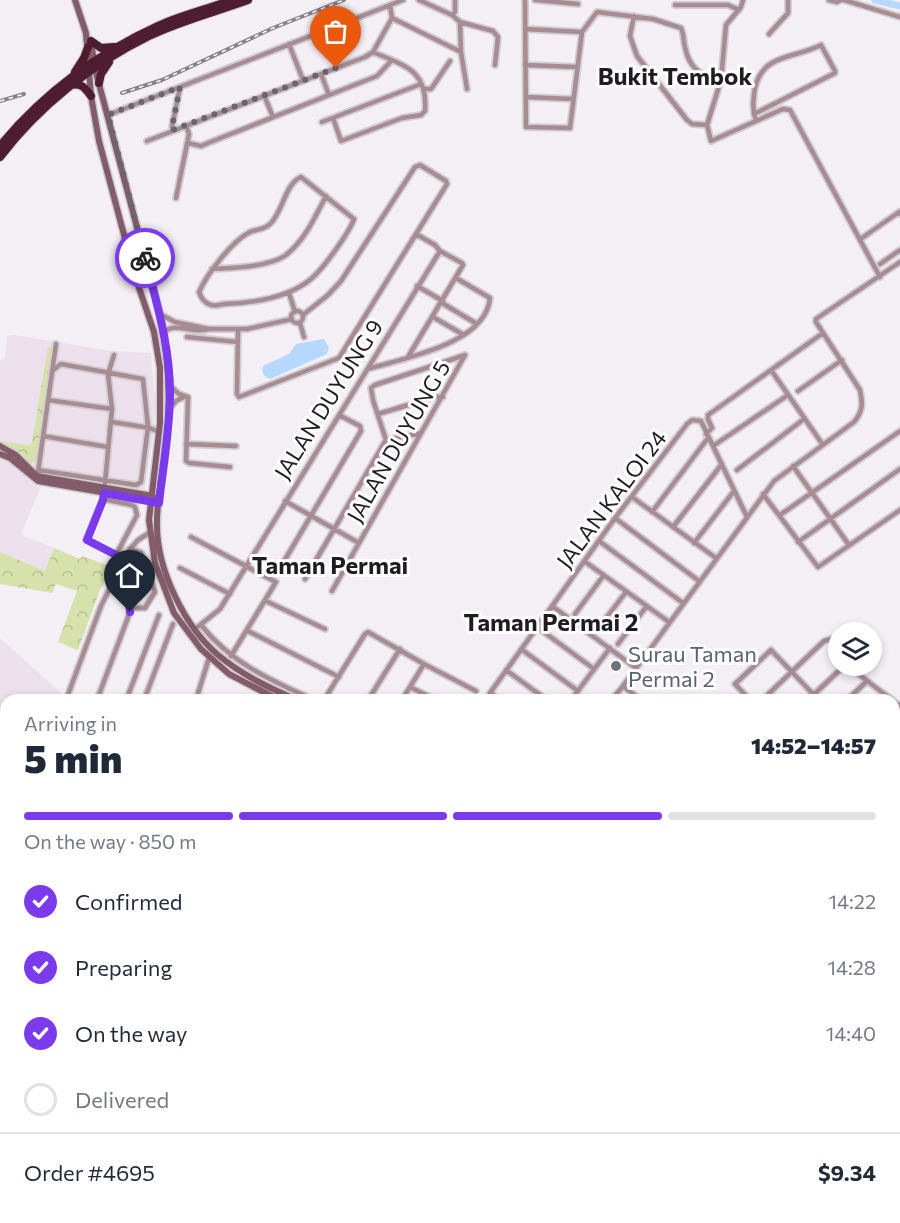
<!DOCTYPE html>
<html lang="en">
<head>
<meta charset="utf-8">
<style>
  body { margin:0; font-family:Commissioner,sans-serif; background:#f2f2f3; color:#1f2937; height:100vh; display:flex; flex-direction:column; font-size:22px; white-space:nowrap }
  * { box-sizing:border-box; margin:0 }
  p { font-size:20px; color:#747a83 }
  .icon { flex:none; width:33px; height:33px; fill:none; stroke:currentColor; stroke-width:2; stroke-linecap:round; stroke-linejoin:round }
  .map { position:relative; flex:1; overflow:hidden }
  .sheet { position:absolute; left:0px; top:694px; width:900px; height:530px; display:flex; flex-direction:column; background:#fff; border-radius:18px 18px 0 0; box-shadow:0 3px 9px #0003 }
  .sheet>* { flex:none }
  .buttons { position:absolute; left:828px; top:622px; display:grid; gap:12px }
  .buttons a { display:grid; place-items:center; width:54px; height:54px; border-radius:50%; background:#fff; box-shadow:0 3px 9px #0003; font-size:30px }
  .pin { position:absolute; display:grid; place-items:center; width:51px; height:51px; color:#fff; margin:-62px -26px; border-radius:50% 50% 50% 0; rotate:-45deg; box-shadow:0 0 6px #0007 }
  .pin .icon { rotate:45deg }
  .courier { position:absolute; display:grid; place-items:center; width:60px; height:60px; margin:-30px; border:4px solid #7c3aed; border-radius:50%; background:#fff; color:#222; box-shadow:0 2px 8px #0007 }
  .overview em { font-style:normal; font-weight:800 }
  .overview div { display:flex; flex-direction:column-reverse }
  .overview { display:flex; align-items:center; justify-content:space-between; height:102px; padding:0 24px }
  h1 { font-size:39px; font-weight:800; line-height:45px }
  .bar { display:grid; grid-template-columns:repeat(4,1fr); gap:9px 6px; align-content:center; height:72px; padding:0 24px }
  .bar i { height:8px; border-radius:4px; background:#e0e1e3 }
  .bar .active { background:#7c3aed }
  .bar p { grid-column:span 4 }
  .line { display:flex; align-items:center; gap:15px; padding:0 24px; border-top:2px solid #e0e1e3 }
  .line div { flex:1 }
  ol { padding:0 24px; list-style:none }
  li { display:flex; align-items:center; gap:18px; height:66px }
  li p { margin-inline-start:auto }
  li .icon { padding:6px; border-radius:50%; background:#7c3aed; color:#fff; stroke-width:4 }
  li:last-child { color:#747a83 }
  li i { width:33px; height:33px; border:3px solid #e0e1e3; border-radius:50% }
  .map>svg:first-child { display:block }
  .built { fill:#ebe0ec }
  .forest { fill:url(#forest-crowns) }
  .water { fill:#b5d8fc }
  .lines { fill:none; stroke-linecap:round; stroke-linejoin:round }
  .river { stroke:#b5d8fc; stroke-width:7 }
  .street-casing { stroke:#d2cdd3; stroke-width:8 }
  .secondary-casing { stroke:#d2cdd3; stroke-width:9 }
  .primary-casing { stroke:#d2cdd3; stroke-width:10 }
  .highway-casing { stroke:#d2cdd3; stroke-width:10 }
  .street { stroke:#a78c94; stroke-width:4.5 }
  .secondary { stroke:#825c68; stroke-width:6 }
  .primary { stroke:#663a4a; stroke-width:7 }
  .highway { stroke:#4e1d30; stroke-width:8 }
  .rail-casing { stroke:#868287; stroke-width:4 }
  .rail { stroke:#fffeff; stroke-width:1.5; stroke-dasharray:4.5; stroke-linecap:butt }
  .done { stroke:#69666a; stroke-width:6; stroke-dasharray:0 10.8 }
  .route { stroke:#7c3aed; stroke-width:8 }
  .worship-dot { fill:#6b7280; stroke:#fffeff; stroke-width:2 }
  .labels { text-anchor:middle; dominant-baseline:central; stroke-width:6; stroke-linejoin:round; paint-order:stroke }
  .street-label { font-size:22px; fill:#1e1c1f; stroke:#fffeff }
  .worship-label { font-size:22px; fill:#5b616d; stroke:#fffeff; text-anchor:start }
  .neighbourhood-label { font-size:24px; font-weight:bold; fill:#1e1c1f; stroke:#fffeff }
</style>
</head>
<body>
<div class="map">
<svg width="900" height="1223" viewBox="0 0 900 1223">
  <defs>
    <pattern id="forest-crowns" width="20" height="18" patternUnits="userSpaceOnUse" patternTransform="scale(1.5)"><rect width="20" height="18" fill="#d6e1ab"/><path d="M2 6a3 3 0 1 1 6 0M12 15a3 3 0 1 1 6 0" fill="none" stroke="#b7c093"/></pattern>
  </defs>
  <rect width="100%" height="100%" fill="#f4eff5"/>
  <!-- built -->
  <path class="built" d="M14 335 112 351 151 353 155 403 154 433 144 493 46 476 35 472 0 445V361L5 358 7 336Z
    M0 456 12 463 30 481 41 486 21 535 54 548 45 571 0 552Z
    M0 638 61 693 58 700H6V727L0 722Z"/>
  <!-- forest -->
  <path class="forest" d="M48 347 55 349 45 418 36 459 34 462 29 464 0 445V441L29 445 32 442Z
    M54 548 80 559 82 556 113 567 100 590 78 650 58 642 77 591 56 584 52 593 0 584V552L45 571Z"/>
  <!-- water -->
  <path class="water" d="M324 339 329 348 327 354 270 379C263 375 261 373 263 366L289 354 296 344Z"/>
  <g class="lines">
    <!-- river -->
    <path class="river" d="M875 0 900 6
      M0 783 6 784
      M894 1171 900 1173"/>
    <!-- street casing -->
    <g class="street-casing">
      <path id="street" d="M419 0 452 15 460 22 493 31 498 37 495 65
        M525 0 526 127 570 128 582 32 597 12 653 19 681 28C684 34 683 40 685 47 689 68 701 77 721 80
        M535 0 578 4
        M743 0 741 7 726 25 721 80 707 125 711 141 756 121C752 109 753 101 755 88 763 53 794 59 821 45L835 71V73L754 114
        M829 0 837 2 841 0
        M844 0 900 17
        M675 5H728L739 10
        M452 15 455 12V0
        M634 16 630 36 637 56 687 120 692 124 707 125
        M392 18 461 52
        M460 22 461 52 467 89
        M525 29 582 32
        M769 34 788 13V0
        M289 44 303 80
        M525 65 577 67
        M321 74 329 95
        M423 89H431L450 61
        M264 95 273 117
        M526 97 573 99
        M108 115 403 0
        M333 118 341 141 402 118 421 115 425 111C428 70 405 66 373 52
        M756 121 783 109 790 110 880 277
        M322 122 421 84
        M173 130 172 127 180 87
        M147 141 365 57 373 52 392 18 390 5
        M188 143 201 146 208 143 377 76 392 60
        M301 177 354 219C349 233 323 269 311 279 288 298 254 303 224 304 220 305 215 306 211 305 204 303 201 298 199 292 207 274 232 241 250 232 257 229 265 230 271 223 283 211 285 184 301 177Z
        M176 198 189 134 186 125
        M862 238 899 212 900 214
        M880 264 900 250
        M212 269C232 268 270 267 286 255 305 240 315 217 326 196
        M417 286 443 301
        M289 293 295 312
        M442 303 477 324
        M291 317a6 6 0 1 1 12 0a6 6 0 1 1-12 0Z
        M160 314 175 322 209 329C194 335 176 321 164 332
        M433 317 464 335
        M300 323 304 337
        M209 329H247L292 319
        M238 329 237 394 239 397 339 358 447 184 446 181 420 165 415 167 341 281 328 295 303 315
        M187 337 238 342
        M408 357 463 265 462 263 440 251 435 245 416 234
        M368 369C404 358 486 344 490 298L456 278
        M771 370 823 445
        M169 385 179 394 188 397 186 461 189 463 230 467
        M798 391 842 360
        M48 400 112 409
        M170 408 176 401 184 397
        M378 414 435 397H443
        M112 422 150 428 159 432
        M706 434 712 428 708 419V415L823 333
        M43 436 108 447
        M386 440 373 400 371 388 375 385 465 355
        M186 444 236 446
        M713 446 788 395
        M793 466 849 545
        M38 470 136 485 141 482 148 427 143 379 61 364 52 371
        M737 470 804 419
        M38 472 56 344
        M105 483 112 409 108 374 114 355
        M104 491 103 499 86 540 124 559
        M763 494 818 567 900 510
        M632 497 716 558
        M103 499 132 505 135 507 137 515 116 555
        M285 501 359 543
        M652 512 708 438
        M780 515 900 431
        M615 518 699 581
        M673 527 722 464
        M191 537 276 582 231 656
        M599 541 683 603
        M798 542 900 469
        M694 543 734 491
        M584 561 669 622
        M279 565 283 563 361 431 360 426 339 415
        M180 568 230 594
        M305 579 386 440 421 433
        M332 591 465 355
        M266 601 325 629
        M552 606 636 668
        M130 608H145L155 592 141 553 130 549
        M575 614 604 575
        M201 625C231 663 272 681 314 700
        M537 627 594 669
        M195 629 220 609 440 251
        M597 630 626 592
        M248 631 339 677
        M618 644 646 607
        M521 649 578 691
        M848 666 892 700
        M506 670 547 700
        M623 686 641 700
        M410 687 436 700
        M66 700 101 606 118 572 130 549 138 540 149 533
        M97 700 130 612V603L118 572
        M128 700 127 698 159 615
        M144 700 173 624
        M196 700 209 658
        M324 700 365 634 368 632 424 664 476 691
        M368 700 400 649
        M402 700 424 664
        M501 700 490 693 615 518 687 424 692 420 701 421 747 517
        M571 700 610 648
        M611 700 620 690 774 481 854 422C863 411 863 404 860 390L816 322V319L900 262
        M750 700 735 684 771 650 814 695
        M762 700 824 641 831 639 838 643
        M808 700 844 666
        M847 700 867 681
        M894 702 900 706
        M894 730 900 725
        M894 768 900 762
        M894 770 900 776
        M894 808 900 814
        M894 856 900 850
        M0 921 6 930
        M0 972 6 968
        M0 1009 6 1005
        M0 1019 6 1027
        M894 1034H900
        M0 1067 6 1062
        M894 1094 900 1053
        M0 1102 6 1097
        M894 1102 900 1105
        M0 1181 6 1176
        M175 1218 178 1223
        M280 1218 285 1223
        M379 1218 384 1223
        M28 1223 35 1218
        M70 1223 71 1222
        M111 1223 118 1218
        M159 1223 166 1218
        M243 1223 248 1218
        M297 1223 302 1218
        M363 1223 368 1218"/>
    </g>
    <!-- secondary casing -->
    <g class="secondary-casing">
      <path id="secondary" d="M75 0 86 33 91 96 99 141 135 276 154 332 160 368V423L149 520 155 563 174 613 201 649 229 674 279 700
        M91 41 95 69 160 314C168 355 171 394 167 436 165 466 156 496 157 526 157 570 185 627 218 655 242 675 269 688 297 700
        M0 446 16 455 37 476 153 496
        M0 454 10 458 38 481 152 501
        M0 729 6 733
        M0 756 6 759
        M894 931 900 933
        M0 1056 6 1051
        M187 1218 191 1223
        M695 1218 701 1223
        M219 1223 225 1218"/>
    </g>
    <!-- primary casing -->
    <g class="primary-casing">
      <path id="primary" d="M0 740 6 744
        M0 747 6 750
        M894 1195 900 1197
        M894 1203 900 1206"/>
    </g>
    <!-- highway casing -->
    <g class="highway-casing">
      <path id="highway" d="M91 41 101 48 114 47
        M75 72 84 58 88 47
        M99 83 101 74 109 62
        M71 85C82 83 85 88 91 96
        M0 146C42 95 97 54 158 26 181 15 208 9 232 0
        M0 157C39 106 92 64 149 36 180 21 215 12 248 0
        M0 845 6 846
        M0 853 6 855
        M0 884 6 882
        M732 1218 739 1223
        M748 1218 755 1223"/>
    </g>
    <!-- street -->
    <use href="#street" class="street"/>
    <!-- secondary -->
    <use href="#secondary" class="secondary"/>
    <!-- primary -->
    <use href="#primary" class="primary"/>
    <!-- highway -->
    <use href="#highway" class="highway"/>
    <!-- rail casing -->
    <g class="rail-casing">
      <path id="rail" d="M122 93 162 80 273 28 344 0
        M0 101 24 94"/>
    </g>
    <!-- rail -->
    <use href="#rail" class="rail"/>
  </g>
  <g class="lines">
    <!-- done -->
    <path class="done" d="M145 258 108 115 180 87 172 127 173 130 336 68"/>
    <!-- route -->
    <path class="route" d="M130 612 129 603 118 572 124 559 87 540 103 500 104 493 159 503C163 468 169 433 170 398 171 350 157 304 145 258"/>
  </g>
  <!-- markers -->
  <circle class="worship-dot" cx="616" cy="666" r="6"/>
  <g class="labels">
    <!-- street labels -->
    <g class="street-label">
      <text transform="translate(328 399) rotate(-58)">JALAN DUYUNG 9</text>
      <text transform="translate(398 441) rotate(-60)">JALAN DUYUNG 5</text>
      <text transform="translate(611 499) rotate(-53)">JALAN KALOI 24</text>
    </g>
    <!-- worship labels -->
    <g class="worship-label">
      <text x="628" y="653">Surau Taman<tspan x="628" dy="25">Permai 2</tspan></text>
    </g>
    <!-- neighbourhood labels -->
    <g class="neighbourhood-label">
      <text x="675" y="75">Bukit Tembok</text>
      <text x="330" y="564">Taman Permai</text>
      <text x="551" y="621">Taman Permai 2</text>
    </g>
  </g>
</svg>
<div class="buttons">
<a><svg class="icon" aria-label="layers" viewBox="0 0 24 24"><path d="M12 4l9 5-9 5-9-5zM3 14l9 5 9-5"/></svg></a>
</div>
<div class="pin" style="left:336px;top:68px;background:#ea580c"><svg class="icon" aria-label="bag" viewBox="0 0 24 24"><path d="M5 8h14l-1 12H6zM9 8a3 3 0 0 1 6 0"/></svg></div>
<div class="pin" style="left:130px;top:612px;background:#1f2937"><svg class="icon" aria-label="home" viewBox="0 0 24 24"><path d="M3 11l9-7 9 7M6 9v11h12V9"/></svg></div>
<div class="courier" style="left:145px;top:258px"><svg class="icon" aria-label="bike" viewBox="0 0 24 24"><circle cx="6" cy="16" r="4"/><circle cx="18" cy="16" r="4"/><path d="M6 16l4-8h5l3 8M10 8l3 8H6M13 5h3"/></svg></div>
<section class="sheet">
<div class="overview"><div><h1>5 min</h1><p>Arriving in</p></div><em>14:52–14:57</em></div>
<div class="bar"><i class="active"></i><i class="active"></i><i class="active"></i><i></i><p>On the way · 850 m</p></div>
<ol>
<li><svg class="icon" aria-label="check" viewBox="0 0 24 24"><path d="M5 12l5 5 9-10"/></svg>Confirmed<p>14:22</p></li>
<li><svg class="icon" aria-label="check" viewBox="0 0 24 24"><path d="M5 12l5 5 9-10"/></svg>Preparing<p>14:28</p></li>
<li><svg class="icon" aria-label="check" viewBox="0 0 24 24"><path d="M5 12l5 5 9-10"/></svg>On the way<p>14:40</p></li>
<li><i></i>Delivered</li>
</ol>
<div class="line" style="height:78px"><div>Order #4695</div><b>$9.34</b></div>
</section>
</div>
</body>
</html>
